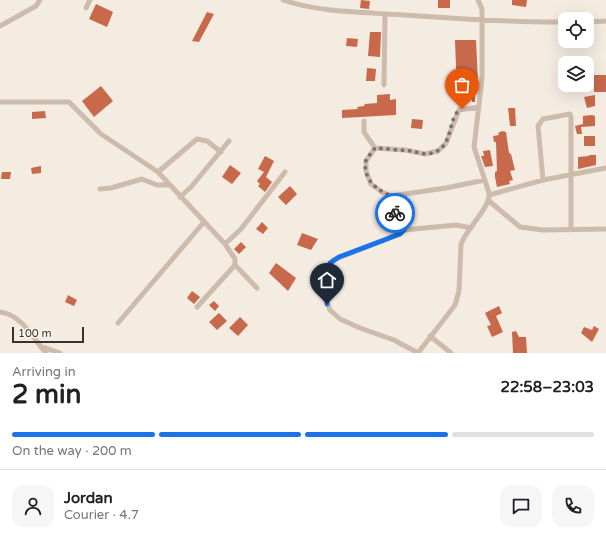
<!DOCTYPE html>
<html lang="en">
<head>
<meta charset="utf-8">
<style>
  body { margin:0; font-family:"Varela Round",sans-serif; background:#f6f6f6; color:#202124; height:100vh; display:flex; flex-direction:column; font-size:15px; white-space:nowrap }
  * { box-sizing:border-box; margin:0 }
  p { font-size:13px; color:#757577 }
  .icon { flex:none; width:22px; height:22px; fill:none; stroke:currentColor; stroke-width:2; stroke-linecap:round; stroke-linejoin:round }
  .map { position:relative; height:353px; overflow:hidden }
  .drawer { display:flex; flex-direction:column; background:#fff; flex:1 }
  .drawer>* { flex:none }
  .controls { position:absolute; left:558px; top:12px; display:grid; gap:8px }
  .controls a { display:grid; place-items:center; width:36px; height:36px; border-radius:8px; background:#fff; box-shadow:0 4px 16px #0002; font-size:20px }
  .scale { position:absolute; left:12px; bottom:10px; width:72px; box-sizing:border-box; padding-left:4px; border:2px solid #3b302b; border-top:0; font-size:11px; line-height:14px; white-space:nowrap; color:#3b302b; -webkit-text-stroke:3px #fbf5ee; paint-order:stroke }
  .pin { position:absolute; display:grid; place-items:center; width:34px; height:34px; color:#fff; margin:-41px -17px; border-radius:50% 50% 50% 0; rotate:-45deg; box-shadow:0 0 4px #0007 }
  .pin .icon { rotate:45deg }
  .courier { position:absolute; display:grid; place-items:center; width:40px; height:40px; margin:-20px; border:3px solid #1a73e8; border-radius:50%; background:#fff; color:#222; box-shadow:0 1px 5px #0007 }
  .overview em { font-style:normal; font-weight:700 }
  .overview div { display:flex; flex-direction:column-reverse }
  .overview { display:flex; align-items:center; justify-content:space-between; height:68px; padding:0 12px }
  h1 { font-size:26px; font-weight:700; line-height:30px }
  .bar { display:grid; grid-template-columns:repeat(4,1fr); gap:6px 4px; align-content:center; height:48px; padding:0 12px }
  .bar i { height:5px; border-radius:3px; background:#e0e0e0 }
  .bar .on { background:#1a73e8 }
  .bar p { grid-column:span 4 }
  .line { display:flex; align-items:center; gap:10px; padding:0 12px; border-top:1px solid #e0e0e0 }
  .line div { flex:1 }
  .round { display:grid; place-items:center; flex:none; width:42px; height:42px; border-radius:12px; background:#f6f6f6 }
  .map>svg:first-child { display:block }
  .building { fill:#c8694b }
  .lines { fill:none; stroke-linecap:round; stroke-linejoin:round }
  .street { stroke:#cdbbac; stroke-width:5 }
  .done { stroke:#7c716b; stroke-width:4; stroke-dasharray:0 7.2 }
  .route { stroke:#1a73e8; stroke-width:5 }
</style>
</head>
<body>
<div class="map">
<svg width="606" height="353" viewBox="0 0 606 353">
  <rect width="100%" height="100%" fill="#f4ebe1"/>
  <!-- building -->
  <path class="building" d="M361 0 370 1 369 9 360 8Z
    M438 0H450V8H438Z
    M512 0H527L526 7 512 5Z
    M96 4 113 12 107 27 89 19Z
    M207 12 214 14 199 42 192 41Z
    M370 32H381L380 57 368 56Z
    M347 38 358 39 357 47 346 46Z
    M455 40H476L478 81 477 91H475V102H472L471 91 457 92Z
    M367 68 376 69 375 81H366Z
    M594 75H606V92H594Z
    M101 86 113 101 94 117 82 101Z
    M390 94V100L396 99V115L342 118V110L358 109 357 107 364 106 365 104 377 103V95Z
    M595 95V106L587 108 584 97Z
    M508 108H515L516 126H510Z
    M45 111 46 118 32 119V112Z
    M592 115 595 116V126L581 127 582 134H577L575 126 583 124V116Z
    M412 119 423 120 422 129 411 128Z
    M502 131 506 132 509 153 511 154 515 170 510 171 513 180 509 181 510 184 497 187 495 177V172L497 171 496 142H494L493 136 499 135 498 133Z
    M584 136H595V146H584Z
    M490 150 493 166 485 167 481 156H484L483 151Z
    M589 155H596V165L578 169V157L589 156Z
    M265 156 274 161 266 177 272 182 265 192 258 186 260 184 257 181 264 172 258 169Z
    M230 165 241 173 232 184 222 177Z
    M41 166V173L32 174 31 168Z
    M2 172H11L10 179H1Z
    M290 186 297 194 286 205 278 197Z
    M262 222 268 228 263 234 256 229Z
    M302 233 318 239 311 250 297 245Z
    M241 242 246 247 239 254 234 249Z
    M276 263 296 278 288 291 269 273Z
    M192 291 200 297 194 304 187 298Z
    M68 295 77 300 74 306 65 302Z
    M214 301 219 306 215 311 209 305Z
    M499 306 502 313 496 316 503 332 492 337 487 326 491 325 485 313Z
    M219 313 227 321 217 330 209 322Z
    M240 317 248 325 238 336 229 328Z
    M594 326 599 329 592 342 581 333 584 327 592 330Z
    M516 331 519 337H526L527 353H513L512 332Z"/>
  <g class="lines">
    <!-- street -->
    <path class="street" d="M283 0C321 13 364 12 404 15 457 18 511 23 565 22
      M86 8 90 0
      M587 22 606 21
      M0 26 36 6 40 0
      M384 85 385 14
      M0 102H69L101 134 158 172 225 244 235 259V265L197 307
      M364 121V132L375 148 405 150 425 154 438 151 446 143 459 110 479 107
      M375 148 366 161V171L371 184 382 192 391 196 446 188 485 180
      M158 172 197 139 207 141 221 152
      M543 180 538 126 543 119 570 114 571 117V230
      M100 189 111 188 142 179 157 185H169
      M489 195 543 180 606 168
      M391 196 393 209 404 230 456 225 471 228
      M180 197 191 187 229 141
      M489 201 520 227 543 230 606 229
      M404 230 387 239 333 260 328 270 326 300 330 310 340 319 360 328 394 340 418 353
      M225 244 241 229 285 172
      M235 265 257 288
      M0 312C21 314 34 339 46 353
      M118 323 204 222
      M430 336 451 353
      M40 346 60 353
      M418 353 455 305 459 291 461 244C466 229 491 207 489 193L474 147 482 79V9L478 0"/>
  </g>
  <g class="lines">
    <!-- done -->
    <path class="done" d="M395 213 391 196C376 190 362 178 366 160L375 148C387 149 400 150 412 151 417 152 422 154 427 154 457 151 445 116 462 109"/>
    <!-- route -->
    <path class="route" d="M327 304 328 270 330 263 339 257 400 234 404 230 395 213"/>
  </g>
</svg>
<div class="controls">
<a><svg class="icon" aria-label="locate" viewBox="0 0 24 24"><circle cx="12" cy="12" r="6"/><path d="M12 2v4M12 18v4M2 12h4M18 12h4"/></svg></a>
<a><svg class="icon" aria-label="layers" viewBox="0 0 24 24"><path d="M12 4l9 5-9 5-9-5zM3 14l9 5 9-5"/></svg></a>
</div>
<div class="scale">100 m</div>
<div class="pin" style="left:462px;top:109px;background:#ea580c"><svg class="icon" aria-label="bag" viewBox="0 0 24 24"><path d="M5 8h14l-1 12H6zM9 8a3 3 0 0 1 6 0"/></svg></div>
<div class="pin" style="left:327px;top:304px;background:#1f2937"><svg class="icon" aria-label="home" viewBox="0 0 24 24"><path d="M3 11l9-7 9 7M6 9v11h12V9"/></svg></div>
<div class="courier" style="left:395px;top:213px"><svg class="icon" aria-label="bike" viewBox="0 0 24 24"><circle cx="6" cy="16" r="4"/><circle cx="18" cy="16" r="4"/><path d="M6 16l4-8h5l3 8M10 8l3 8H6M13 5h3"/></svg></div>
</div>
<section class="drawer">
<div class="overview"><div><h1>2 min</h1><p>Arriving in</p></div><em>22:58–23:03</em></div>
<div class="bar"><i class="on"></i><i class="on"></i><i class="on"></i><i></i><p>On the way · 200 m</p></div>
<div class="line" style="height:72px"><a class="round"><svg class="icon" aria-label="person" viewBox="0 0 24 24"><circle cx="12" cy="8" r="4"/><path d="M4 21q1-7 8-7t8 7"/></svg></a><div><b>Jordan</b><p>Courier · 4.7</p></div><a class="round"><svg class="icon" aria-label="chat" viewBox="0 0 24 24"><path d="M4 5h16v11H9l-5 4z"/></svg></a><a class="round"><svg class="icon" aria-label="phone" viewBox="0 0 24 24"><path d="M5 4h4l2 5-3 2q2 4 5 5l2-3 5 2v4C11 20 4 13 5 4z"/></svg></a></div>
</section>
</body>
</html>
